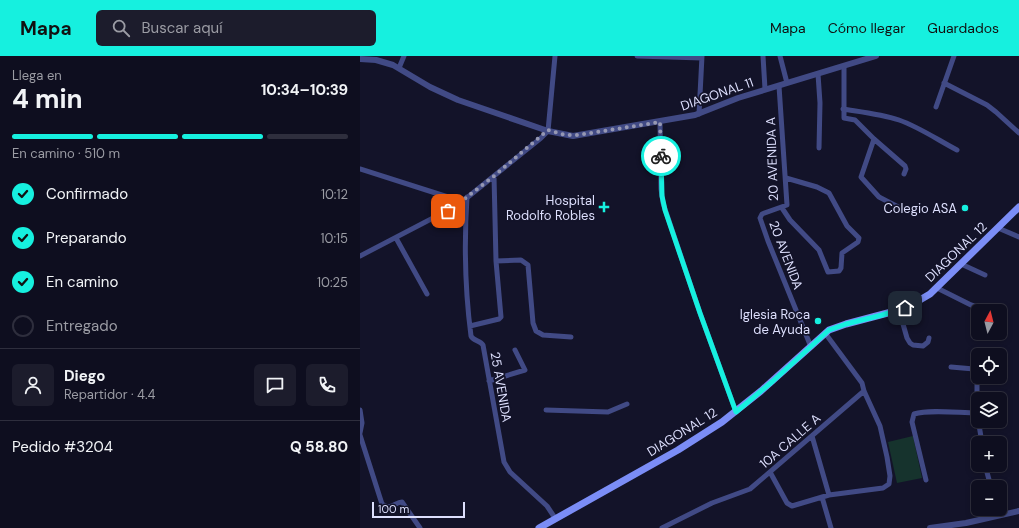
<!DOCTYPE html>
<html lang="es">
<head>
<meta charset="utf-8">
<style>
  body { margin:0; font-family:"DM Sans",sans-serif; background:#1c1c2c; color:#f1f3f6; height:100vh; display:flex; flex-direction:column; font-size:15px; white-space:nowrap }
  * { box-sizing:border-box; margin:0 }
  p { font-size:13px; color:#9b9ca4 }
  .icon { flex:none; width:22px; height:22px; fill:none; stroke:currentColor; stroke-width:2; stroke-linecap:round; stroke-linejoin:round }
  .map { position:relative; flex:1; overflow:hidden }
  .drawer { display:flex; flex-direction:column; background:#0e0e1f; width:360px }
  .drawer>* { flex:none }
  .needle { width:26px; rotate:7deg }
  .fabs { position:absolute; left:611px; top:248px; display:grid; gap:8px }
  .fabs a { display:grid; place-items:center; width:36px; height:36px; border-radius:6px; background:#0e0e1f; box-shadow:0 2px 6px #0003,0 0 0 1px #2e2e3d; font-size:20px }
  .scale { position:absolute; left:12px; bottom:10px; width:93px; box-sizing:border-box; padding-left:4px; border:2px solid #dddffd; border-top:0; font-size:11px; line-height:14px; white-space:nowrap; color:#dddffd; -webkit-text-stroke:3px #131329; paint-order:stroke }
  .pin { position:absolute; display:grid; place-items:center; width:34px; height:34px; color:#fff; margin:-17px; border-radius:8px; box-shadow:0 2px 6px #0006 }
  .courier { position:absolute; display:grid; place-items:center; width:40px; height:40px; margin:-20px; border:3px solid #16f0df; border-radius:50%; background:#fff; color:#222; box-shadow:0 1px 5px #0007 }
  .overview em { font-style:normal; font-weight:700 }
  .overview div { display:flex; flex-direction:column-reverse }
  .overview { display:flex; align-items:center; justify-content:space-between; height:68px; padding:0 12px }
  h1 { font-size:26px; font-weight:700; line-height:30px }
  .bar { display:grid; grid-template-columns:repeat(4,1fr); gap:6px 4px; align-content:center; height:48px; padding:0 12px }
  .bar i { height:5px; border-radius:3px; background:#2e2e3d }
  .bar .active { background:#16f0df }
  .bar p { grid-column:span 4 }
  .line { display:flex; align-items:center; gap:10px; padding:0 12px; border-top:1px solid #2e2e3d }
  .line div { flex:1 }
  .round { display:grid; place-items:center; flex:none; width:42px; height:42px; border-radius:6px; background:#1c1c2c }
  ol { padding:0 12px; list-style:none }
  li { display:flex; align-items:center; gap:12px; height:44px }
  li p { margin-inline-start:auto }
  li .icon { padding:4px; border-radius:50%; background:#16f0df; color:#111; stroke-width:4 }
  li:last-child { color:#9b9ca4 }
  li i { width:22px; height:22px; border:2px solid #2e2e3d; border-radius:50% }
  header { display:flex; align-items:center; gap:24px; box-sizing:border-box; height:56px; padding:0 20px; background:#16f0df; color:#111 }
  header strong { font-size:19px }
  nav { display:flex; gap:22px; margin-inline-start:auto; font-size:14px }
  .search { width:280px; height:36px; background:#1c1c2c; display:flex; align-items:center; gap:10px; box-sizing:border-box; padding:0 14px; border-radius:6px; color:#9b9ca4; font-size:15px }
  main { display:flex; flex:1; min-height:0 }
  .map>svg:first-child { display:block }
  .green { fill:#16332d }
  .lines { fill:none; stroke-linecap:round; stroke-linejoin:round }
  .minor { stroke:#414a85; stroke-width:5 }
  .tertiary { stroke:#414a85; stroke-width:6 }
  .secondary { stroke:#7b8df6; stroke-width:7 }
  .done { stroke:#9698b3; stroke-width:4; stroke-dasharray:0 7.2 }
  .route { stroke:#16f0df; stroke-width:5 }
  .poi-dot { fill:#16f0df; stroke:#131329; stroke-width:1.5 }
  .labels { text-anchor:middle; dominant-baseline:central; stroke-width:3.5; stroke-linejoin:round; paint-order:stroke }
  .street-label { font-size:13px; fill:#dddffd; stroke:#131329 }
  .poi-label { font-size:13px; fill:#dddffd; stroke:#131329; text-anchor:end }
</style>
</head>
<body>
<header>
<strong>Mapa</strong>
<div class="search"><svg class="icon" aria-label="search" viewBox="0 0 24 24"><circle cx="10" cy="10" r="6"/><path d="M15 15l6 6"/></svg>Buscar aquí</div>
<nav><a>Mapa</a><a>Cómo llegar</a><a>Guardados</a></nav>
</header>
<main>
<section class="drawer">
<div class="overview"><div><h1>4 min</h1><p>Llega en</p></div><em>10:34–10:39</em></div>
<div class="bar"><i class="active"></i><i class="active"></i><i class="active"></i><i></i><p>En camino · 510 m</p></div>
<ol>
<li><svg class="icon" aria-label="check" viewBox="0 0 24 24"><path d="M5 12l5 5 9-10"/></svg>Confirmado<p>10:12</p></li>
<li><svg class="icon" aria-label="check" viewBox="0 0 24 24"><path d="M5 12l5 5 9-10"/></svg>Preparando<p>10:15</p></li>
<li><svg class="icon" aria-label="check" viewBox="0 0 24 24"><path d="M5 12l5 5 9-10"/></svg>En camino<p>10:25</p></li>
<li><i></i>Entregado</li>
</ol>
<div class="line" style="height:72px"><a class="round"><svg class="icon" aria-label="person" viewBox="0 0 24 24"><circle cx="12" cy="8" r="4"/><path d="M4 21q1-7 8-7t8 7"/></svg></a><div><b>Diego</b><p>Repartidor · 4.4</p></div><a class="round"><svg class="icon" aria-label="chat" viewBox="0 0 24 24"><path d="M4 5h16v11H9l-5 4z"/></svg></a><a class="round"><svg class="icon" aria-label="phone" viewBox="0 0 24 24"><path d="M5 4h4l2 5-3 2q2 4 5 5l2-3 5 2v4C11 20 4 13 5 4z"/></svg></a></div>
<div class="line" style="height:52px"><div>Pedido #3204</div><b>Q 58.80</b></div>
</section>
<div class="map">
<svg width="659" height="472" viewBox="0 0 659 472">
  <rect width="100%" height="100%" fill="#131329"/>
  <!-- green -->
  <path class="green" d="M553 380 562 422 537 427 528 386Z"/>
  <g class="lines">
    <!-- minor -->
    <path class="minor" d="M277 0 342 2
      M403 0 405 33
      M420 0 427 27
      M484 10V62L495 64 514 83 545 110 546 113 544 118
      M39 12 44 0
      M458 18 460 47 459 92
      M584 27 627 49 636 56 659 77
      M419 30 427 149 402 158 400 162 408 185 451 291
      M576 51 594 0
      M483 53C502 56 521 58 539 64 559 71 578 84 597 94
      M339 58 342 0
      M300 66 301 133 303 147 340 257 376 356
      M514 83 501 121 519 141 546 155
      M0 113 88 141 93 143 98 149
      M107 141C104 187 105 234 111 280 113 285 120 284 123 289L144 406 150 416 187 450 195 462
      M422 152 430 164 459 194 468 216 479 215 481 212 482 197 498 186 499 182 487 170 469 137 457 131 426 122
      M638 172 659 181
      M36 182 67 238
      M0 200 98 149 181 82 188 75 195 0
      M136 205 161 204 168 209 173 267 176 275 183 279 211 281
      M601 208 625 219
      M577 232 611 249 628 254
      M539 254 547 282 550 287 553 289 563 290 568 286 569 282
      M110 270 139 263 141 261 136 205 134 120
      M591 311 614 313 617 315V357L622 387
      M129 325 165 314 155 294
      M0 354 2 367 0 377
      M186 354 248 356 267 348
      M0 379 22 448C30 455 35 446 42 446L60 472
      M452 380 469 439
      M625 409 631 431
      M410 416 427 447 432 450 469 439 523 432 529 428 530 420 527 401 520 370 504 335 502 327 465 277
      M566 424 552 366 554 358C570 353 599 357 617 357
      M462 441 471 472
      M302 472 352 447 390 433 504 335"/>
    <!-- tertiary -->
    <path class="tertiary" d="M0 3 16 4 33 9 70 31 98 44 188 75 213 80 335 59 378 42 516 0
      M570 472 606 467 659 455"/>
    <!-- secondary -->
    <path class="secondary" d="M179 472 318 394 362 366 401 335 469 274 486 268 539 254 553 248 570 238 659 151"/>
  </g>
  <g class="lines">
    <!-- done -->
    <path class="done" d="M88 155 98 148 134 120 188 74 205 79H218L300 66 301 100"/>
    <!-- route -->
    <path class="route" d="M301 100 302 140 305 154 340 257 376 356 413 325 469 274 486 268 522 259 545 252"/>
  </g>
  <!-- markers -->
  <g class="poi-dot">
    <path d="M242 145h4v4h4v4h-4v4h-4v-4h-4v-4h4z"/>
    <circle cx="605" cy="152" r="4"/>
    <circle cx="458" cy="265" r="4"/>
  </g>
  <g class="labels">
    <!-- street labels -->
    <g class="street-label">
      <text transform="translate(357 38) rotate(-19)">DIAGONAL 11</text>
      <text transform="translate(412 103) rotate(-92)">20 AVENIDA A</text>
      <text transform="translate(596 196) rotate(-44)">DIAGONAL 12</text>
      <text transform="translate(426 199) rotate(69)">20 AVENIDA</text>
      <text transform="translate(141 331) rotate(80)">25 AVENIDA</text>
      <text transform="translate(322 376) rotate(-32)">DIAGONAL 12</text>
      <text transform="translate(430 385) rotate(-41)">10A CALLE A</text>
    </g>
    <!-- poi labels -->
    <g class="poi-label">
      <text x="235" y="144">Hospital<tspan x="235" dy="15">Rodolfo Robles</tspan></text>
      <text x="597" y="152">Colegio ASA</text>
      <text x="450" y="258">Iglesia Roca<tspan x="450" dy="15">de Ayuda</tspan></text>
    </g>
  </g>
</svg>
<div class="fabs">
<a><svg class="needle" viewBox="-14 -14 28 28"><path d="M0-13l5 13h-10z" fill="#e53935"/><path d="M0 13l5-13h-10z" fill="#9b9ca4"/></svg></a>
<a><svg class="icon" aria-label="locate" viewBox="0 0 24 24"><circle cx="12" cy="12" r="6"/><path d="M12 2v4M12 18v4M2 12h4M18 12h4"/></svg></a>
<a><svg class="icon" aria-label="layers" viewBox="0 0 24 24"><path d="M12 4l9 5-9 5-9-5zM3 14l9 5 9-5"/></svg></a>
<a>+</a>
<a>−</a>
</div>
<div class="scale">100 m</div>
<div class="pin" style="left:88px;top:155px;background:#ea580c"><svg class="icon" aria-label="bag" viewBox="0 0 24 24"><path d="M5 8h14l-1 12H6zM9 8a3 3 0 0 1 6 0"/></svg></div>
<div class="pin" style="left:545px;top:252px;background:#1f2937"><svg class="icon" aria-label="home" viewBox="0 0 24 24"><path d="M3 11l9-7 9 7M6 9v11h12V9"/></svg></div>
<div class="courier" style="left:301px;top:100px"><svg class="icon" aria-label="bike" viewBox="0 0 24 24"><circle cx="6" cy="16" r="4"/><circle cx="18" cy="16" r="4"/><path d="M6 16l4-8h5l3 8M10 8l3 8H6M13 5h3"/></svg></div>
</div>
</main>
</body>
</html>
